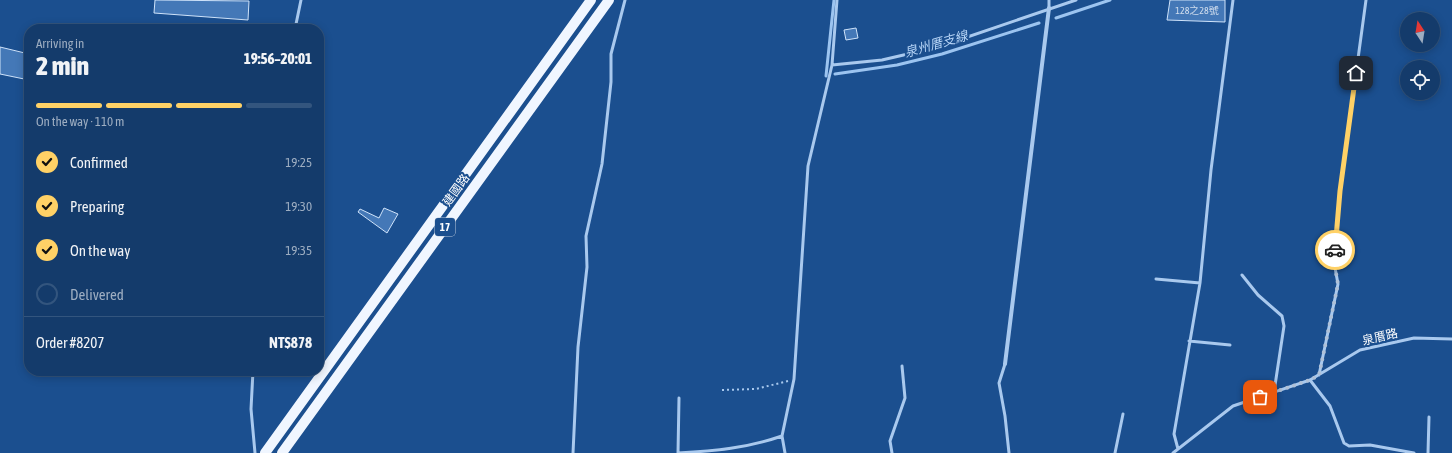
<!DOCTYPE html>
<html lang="en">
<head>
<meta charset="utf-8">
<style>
  body { margin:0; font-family:"Asap Condensed","Noto Sans TC",sans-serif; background:#214673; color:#f1f3f6; height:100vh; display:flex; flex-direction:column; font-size:15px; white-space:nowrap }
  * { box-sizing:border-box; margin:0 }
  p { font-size:13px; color:#9dadc1 }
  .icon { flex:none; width:22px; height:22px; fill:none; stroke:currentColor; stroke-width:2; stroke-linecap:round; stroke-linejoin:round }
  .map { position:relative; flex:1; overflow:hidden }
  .drawer { position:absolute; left:24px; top:24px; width:300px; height:352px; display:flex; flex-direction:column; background:#143b6b; border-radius:16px; box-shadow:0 2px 10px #0003,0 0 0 1px #33557e }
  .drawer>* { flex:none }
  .needle { width:26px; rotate:348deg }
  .controls { position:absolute; left:1400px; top:12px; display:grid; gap:8px }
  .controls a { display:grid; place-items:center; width:40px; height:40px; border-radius:50%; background:#143b6b; box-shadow:0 2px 10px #0003,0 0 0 1px #33557e; font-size:20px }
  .pin { position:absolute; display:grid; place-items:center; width:34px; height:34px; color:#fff; margin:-17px; border-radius:8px; box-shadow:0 2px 6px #0006 }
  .courier { position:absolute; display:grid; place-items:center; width:40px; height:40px; margin:-20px; border:3px solid #ffd166; border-radius:50%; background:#fff; color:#222; box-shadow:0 1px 5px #0007 }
  .headline em { font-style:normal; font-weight:800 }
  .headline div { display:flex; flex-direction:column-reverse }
  .headline { display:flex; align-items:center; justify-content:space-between; height:68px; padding:0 12px }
  h1 { font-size:26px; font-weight:800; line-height:30px }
  .bar { display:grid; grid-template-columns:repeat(4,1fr); gap:6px 4px; align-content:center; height:48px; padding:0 12px }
  .bar i { height:5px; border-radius:3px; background:#33557e }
  .bar .on { background:#ffd166 }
  .bar p { grid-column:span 4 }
  .line { display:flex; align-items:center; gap:10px; padding:0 12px; border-top:1px solid #33557e }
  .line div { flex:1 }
  ol { padding:0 12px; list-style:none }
  li { display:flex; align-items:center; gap:12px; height:44px }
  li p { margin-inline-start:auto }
  li .icon { padding:4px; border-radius:50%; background:#ffd166; color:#111; stroke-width:4 }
  li:last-child { color:#9dadc1 }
  li i { width:22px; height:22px; border:2px solid #33557e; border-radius:50% }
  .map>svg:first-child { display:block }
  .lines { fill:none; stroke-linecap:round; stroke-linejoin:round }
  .stream { stroke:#9cc4f0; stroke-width:3 }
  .building { fill:#4478b7; stroke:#cfe3fa }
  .path { stroke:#a9c9ee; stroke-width:2; stroke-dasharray:2 3; stroke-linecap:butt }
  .service { stroke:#a9c9ee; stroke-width:3 }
  .minor { stroke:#a9c9ee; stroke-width:4 }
  .primary { stroke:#f0f6ff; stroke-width:10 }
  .done { stroke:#afc1d8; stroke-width:4; stroke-dasharray:0 7.2 }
  .route { stroke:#ffd166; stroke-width:5 }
  .labels { text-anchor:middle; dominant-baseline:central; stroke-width:4; stroke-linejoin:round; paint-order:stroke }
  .number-label { font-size:10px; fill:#d0dded }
  .shield { fill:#1b4f8f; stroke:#bbcadd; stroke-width:1 }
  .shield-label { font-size:11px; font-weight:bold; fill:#fff }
  .street-label { font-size:12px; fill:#fff; stroke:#1b4f8f }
  .water-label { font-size:13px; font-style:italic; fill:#b5d3f5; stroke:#1b4f8f }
</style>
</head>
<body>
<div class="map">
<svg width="1452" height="453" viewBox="0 0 1452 453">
  <rect width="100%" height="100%" fill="#1b4f8f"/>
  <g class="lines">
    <!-- stream -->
    <path class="stream" d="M1056 18 1110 0
      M835 74 897 65 942 54 1039 23
      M826 76 834 0"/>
  </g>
  <!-- building -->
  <path class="building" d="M155 0 249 1 248 20 154 13Z
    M1170 0H1225V22L1167 20Z
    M856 28 858 38 846 40 844 30Z
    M0 47 29 54V80L0 74Z
    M384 208 398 214 387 233 358 212 360 209 379 218Z"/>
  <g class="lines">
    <!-- path -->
    <path class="path" d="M722 390 756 389 788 381"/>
    <!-- service -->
    <path class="service" d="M1049 8V0
      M295 29 301 0
      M832 65 882 60 938 47 1076 0
      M1242 275 1258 295 1282 316 1284 326 1274 392
      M1156 279 1200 283
      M1189 341 1230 345
      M1005 364 999 383 1005 416 1009 453
      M253 371 251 409 255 453
      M1319 375 1338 284 1334 262 1340 191 1366 0
      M1310 380 1330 406 1344 443 1349 446 1370 445 1414 453
      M1178 449 1174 434 1200 283 1211 170 1233 0
      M573 453 578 347 587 267 586 236 602 164 611 82V54L625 0
      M678 453C715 451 747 448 782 436
      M678 453 679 398
      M785 453 782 436 794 379 808 166 832 65 837 0
      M892 453 890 441 905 398 902 366
      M1115 453 1123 414
      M1173 453 1233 406 1310 380 1360 350 1414 338 1452 339
      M1428 453 1429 417"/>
    <!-- minor -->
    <path class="minor" d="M1005 364 1049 8"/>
    <!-- primary -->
    <path class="primary" d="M265 453 591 0
      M282 453 609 0"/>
  </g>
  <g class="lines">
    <!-- done -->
    <path class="done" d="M1260 397 1310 380 1319 375 1338 284 1334 262 1335 250"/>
    <!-- route -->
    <path class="route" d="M1335 250 1340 191 1356 73"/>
  </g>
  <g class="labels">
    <!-- number labels -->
    <g class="number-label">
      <text x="1197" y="10">128之28號</text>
    </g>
    <!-- shield labels -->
    <rect class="shield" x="435" y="218" width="20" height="18" rx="3"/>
    <g class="shield-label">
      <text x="445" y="227">17</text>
    </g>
    <!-- street labels -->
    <g class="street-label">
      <text transform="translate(456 190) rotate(-54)">建國路</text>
      <text transform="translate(1380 337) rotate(-13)">泉厝路</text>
    </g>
    <!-- water labels -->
    <g class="water-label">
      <text transform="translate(936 44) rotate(-16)">泉州厝支線</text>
    </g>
  </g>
</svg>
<div class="controls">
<a><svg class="needle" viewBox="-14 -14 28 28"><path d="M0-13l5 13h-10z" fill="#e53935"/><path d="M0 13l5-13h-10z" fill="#9dadc1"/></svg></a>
<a><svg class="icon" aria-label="locate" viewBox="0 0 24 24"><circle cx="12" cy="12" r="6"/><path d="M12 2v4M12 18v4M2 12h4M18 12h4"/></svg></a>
</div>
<div class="pin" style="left:1260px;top:397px;background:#ea580c"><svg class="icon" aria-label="bag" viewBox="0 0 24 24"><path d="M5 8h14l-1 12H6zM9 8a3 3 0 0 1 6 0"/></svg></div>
<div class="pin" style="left:1356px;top:73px;background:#1f2937"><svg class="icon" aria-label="home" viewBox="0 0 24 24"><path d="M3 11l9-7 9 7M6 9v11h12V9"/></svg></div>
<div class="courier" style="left:1335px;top:250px"><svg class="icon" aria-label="car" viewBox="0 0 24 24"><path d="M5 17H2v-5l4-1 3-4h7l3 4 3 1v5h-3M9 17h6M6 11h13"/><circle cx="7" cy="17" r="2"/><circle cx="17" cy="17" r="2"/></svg></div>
<section class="drawer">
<div class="headline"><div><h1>2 min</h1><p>Arriving in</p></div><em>19:56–20:01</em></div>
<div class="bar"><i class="on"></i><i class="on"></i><i class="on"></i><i></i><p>On the way · 110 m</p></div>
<ol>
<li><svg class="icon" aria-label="check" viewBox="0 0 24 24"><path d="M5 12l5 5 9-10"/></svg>Confirmed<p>19:25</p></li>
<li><svg class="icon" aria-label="check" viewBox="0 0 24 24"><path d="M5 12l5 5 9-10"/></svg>Preparing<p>19:30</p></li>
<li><svg class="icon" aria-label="check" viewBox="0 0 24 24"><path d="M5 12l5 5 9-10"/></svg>On the way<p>19:35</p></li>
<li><i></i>Delivered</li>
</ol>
<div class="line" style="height:52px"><div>Order #8207</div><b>NT$878</b></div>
</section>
</div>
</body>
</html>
